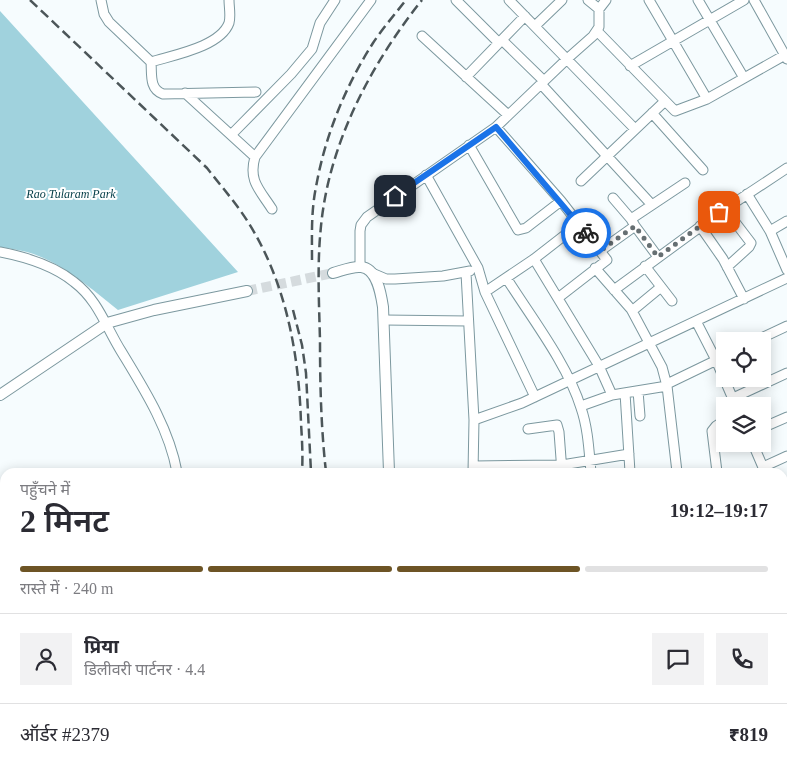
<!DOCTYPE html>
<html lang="hi">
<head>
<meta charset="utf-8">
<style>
  body { margin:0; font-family:"Times New Roman","Noto Sans Devanagari",serif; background:#f2f2f3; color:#2b2b33; height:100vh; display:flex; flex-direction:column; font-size:19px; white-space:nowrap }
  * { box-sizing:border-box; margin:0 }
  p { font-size:16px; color:#7c7c81 }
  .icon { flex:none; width:28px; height:28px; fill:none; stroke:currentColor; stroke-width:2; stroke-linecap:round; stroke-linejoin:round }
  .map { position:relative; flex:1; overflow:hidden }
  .side { position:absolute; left:0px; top:468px; width:788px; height:311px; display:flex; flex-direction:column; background:#fff; border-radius:15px 15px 0 0; box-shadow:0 2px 12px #0003 }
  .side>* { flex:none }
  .tools { position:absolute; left:716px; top:332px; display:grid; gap:10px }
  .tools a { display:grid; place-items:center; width:55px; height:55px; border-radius:0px; background:#fff; box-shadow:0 2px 12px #0003; font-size:25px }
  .pin { position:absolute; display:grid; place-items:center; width:42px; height:42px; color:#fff; margin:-21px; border-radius:10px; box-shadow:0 2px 8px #0006 }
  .courier { position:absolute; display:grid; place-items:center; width:50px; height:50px; margin:-25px; border:4px solid #1a73e8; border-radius:50%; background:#fff; color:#222; box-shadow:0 1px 6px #0007 }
  .head em { font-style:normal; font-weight:600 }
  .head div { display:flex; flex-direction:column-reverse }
  .head { display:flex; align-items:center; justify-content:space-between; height:85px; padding:0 20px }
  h1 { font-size:32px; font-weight:600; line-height:38px }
  .bar { display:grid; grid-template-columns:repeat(4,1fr); gap:8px 5px; align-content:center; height:60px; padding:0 20px }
  .bar i { height:6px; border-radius:4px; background:#e1e1e2 }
  .bar .active { background:#6d5425 }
  .bar p { grid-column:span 4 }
  .line { display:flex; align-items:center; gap:12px; padding:0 20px; border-top:1px solid #e1e1e2 }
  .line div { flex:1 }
  .round { display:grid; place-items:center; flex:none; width:52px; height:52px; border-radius:0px; background:#f2f2f3 }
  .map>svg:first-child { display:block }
  .green { fill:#a0d2dd }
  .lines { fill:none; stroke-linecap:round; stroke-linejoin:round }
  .tertiary-tunnel { stroke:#d5dbde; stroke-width:10; stroke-dasharray:10 5; stroke-linecap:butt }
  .minor-casing { stroke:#7c989f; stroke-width:11 }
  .tertiary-casing { stroke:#7c989f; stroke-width:12 }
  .primary-casing { stroke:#d5d7d8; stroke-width:15 }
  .minor { stroke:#fff; stroke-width:9 }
  .tertiary { stroke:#fff; stroke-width:10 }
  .primary { stroke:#93d3e0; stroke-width:12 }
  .rail { stroke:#4c5659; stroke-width:2.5; stroke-dasharray:10 5; stroke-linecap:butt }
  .done { stroke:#666f72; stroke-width:5; stroke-dasharray:0 9 }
  .route { stroke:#1a73e8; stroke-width:6 }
  .labels { text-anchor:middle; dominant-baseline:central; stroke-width:4; stroke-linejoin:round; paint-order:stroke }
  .park-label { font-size:12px; font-style:italic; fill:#003b45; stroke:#fff }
</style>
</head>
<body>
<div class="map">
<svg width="787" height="778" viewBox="0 0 787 778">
  <rect width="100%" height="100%" fill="#f6fcfe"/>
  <!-- green -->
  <path class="green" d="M0 11 238 272 118 310C90 288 62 262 27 252 18 250 9 248 0 247Z"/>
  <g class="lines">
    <!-- tertiary-tunnel -->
    <path class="tertiary-tunnel" d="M247 291 333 273"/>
    <!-- minor casing -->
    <g class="minor-casing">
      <path id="minor" d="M101 0 104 14 109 22 151 62C152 74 149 89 163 94L256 92
        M456 0 499 43
        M509 0 635 129
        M588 0 599 9
        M649 0 707 99
        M698 0 744 78
        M754 0 787 59
        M535 26 562 0
        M597 31 675 111 707 99 785 55
        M422 36 508 115
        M502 40 544 81
        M151 62C173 55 220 47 229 23 231 16 229 7 229 0
        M630 66 744 0
        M466 77 525 16
        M541 84 652 205
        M185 93 255 157
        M652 113 703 170
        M496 127 561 201 600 251
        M231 135 291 74 312 49 320 23 335 0
        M469 145 518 230 526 228 561 201
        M426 175 478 268 485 292 535 397
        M581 181 664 102
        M747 194 770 231 787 270
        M613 198 631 219
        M272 209C260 190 248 181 255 157L371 0
        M725 209 751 243 749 247 727 267
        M635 226 658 257
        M700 226 723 259 744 299
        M770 231 787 221
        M0 252C26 257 53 265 74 282 98 300 106 327 121 351 144 389 169 428 177 472
        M534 259 599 366 612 395
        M360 266V231L361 225 367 217 496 127 567 59 593 36 599 27V9L606 0
        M645 266 672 301
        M595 268 631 309 662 367 667 386 677 472
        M372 273 386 279H395L443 276 470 271
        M466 273 474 420
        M507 279C531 317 568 365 581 408 588 428 589 451 591 472
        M614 290 719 213 787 168
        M485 292 534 259 579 224
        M558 298 607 260 600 251 635 226 631 219 685 183
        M632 311 661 287
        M384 320 468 321
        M696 321 716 360 736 406
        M755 341 787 326
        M667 384 725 356
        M638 391 640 416
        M625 393 630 472
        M733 398 787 373
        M581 406 612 395 667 386
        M762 428 787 417
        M528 429 557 425 559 432 562 472
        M753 444 765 472
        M474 466 562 465 629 454
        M763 467 787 456
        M473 472 474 420 522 403 787 278
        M717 472 712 431 716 426 725 420
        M782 489 787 487
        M782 516 787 526
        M782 550 787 548
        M782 578 787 576
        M0 640 5 638
        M783 764 784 778
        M0 769 5 767
        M221 774V778
        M470 774V778
        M670 774V778"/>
    </g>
    <!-- tertiary casing -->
    <g class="tertiary-casing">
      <path id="tertiary" d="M333 273C341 271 352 266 361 267 377 268 381 294 383 307L389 472
        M0 395 107 323 154 310 247 291
        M782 618 787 616"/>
    </g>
    <!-- primary casing -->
    <g class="primary-casing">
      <path id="primary" d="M0 526 5 540
        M100 774 101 778"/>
    </g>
    <!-- minor -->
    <use href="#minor" class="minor"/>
    <!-- tertiary -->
    <use href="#tertiary" class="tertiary"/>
    <!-- primary -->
    <use href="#primary" class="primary"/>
    <!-- rail -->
    <path class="rail" d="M30 0 207 168C221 186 236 203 248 222 286 282 299 354 301 423 302 439 303 456 302 472
      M312 260C312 236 311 211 316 187 325 136 345 87 373 43 383 28 395 14 406 0
      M293 310 302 345 306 373 311 472
      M326 472C321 428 320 384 320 340 319 302 317 264 321 226 329 143 371 64 422 0
      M293 774V778
      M314 774V778
      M337 774V778"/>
  </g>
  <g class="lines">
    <!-- done -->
    <path class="done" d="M586 233 600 251 635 226 658 257 719 212"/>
    <!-- route -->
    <path class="route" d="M395 196 496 127 586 233"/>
  </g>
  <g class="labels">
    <!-- park labels -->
    <g class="park-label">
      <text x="71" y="194">Rao Tularam Park</text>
    </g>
  </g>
</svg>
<div class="tools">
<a><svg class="icon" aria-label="locate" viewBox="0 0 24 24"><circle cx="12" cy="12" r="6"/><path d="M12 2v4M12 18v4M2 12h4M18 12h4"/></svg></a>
<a><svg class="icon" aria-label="layers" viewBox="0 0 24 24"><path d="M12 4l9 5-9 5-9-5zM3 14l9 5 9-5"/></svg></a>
</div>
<div class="pin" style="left:719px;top:212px;background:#ea580c"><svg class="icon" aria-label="bag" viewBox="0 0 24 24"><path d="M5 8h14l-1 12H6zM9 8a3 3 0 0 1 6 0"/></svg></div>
<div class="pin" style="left:395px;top:196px;background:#1f2937"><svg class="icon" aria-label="home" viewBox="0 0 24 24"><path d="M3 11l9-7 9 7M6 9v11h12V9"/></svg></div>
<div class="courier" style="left:586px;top:233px"><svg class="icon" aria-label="bike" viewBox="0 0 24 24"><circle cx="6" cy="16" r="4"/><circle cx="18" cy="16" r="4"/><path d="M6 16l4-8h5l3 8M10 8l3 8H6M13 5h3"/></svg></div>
<section class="side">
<div class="head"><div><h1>2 मिनट</h1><p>पहुँचने में</p></div><em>19:12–19:17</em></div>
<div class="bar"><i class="active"></i><i class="active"></i><i class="active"></i><i></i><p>रास्ते में · 240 m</p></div>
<div class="line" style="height:90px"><a class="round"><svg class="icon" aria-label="person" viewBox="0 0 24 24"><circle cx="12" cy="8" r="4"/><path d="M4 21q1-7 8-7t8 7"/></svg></a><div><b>प्रिया</b><p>डिलीवरी पार्टनर · 4.4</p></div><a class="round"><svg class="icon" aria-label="chat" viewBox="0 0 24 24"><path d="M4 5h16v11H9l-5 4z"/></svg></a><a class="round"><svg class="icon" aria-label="phone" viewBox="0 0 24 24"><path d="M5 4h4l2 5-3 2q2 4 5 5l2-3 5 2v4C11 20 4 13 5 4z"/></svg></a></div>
<div class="line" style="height:65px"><div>ऑर्डर #2379</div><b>₹819</b></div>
</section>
</div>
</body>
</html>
